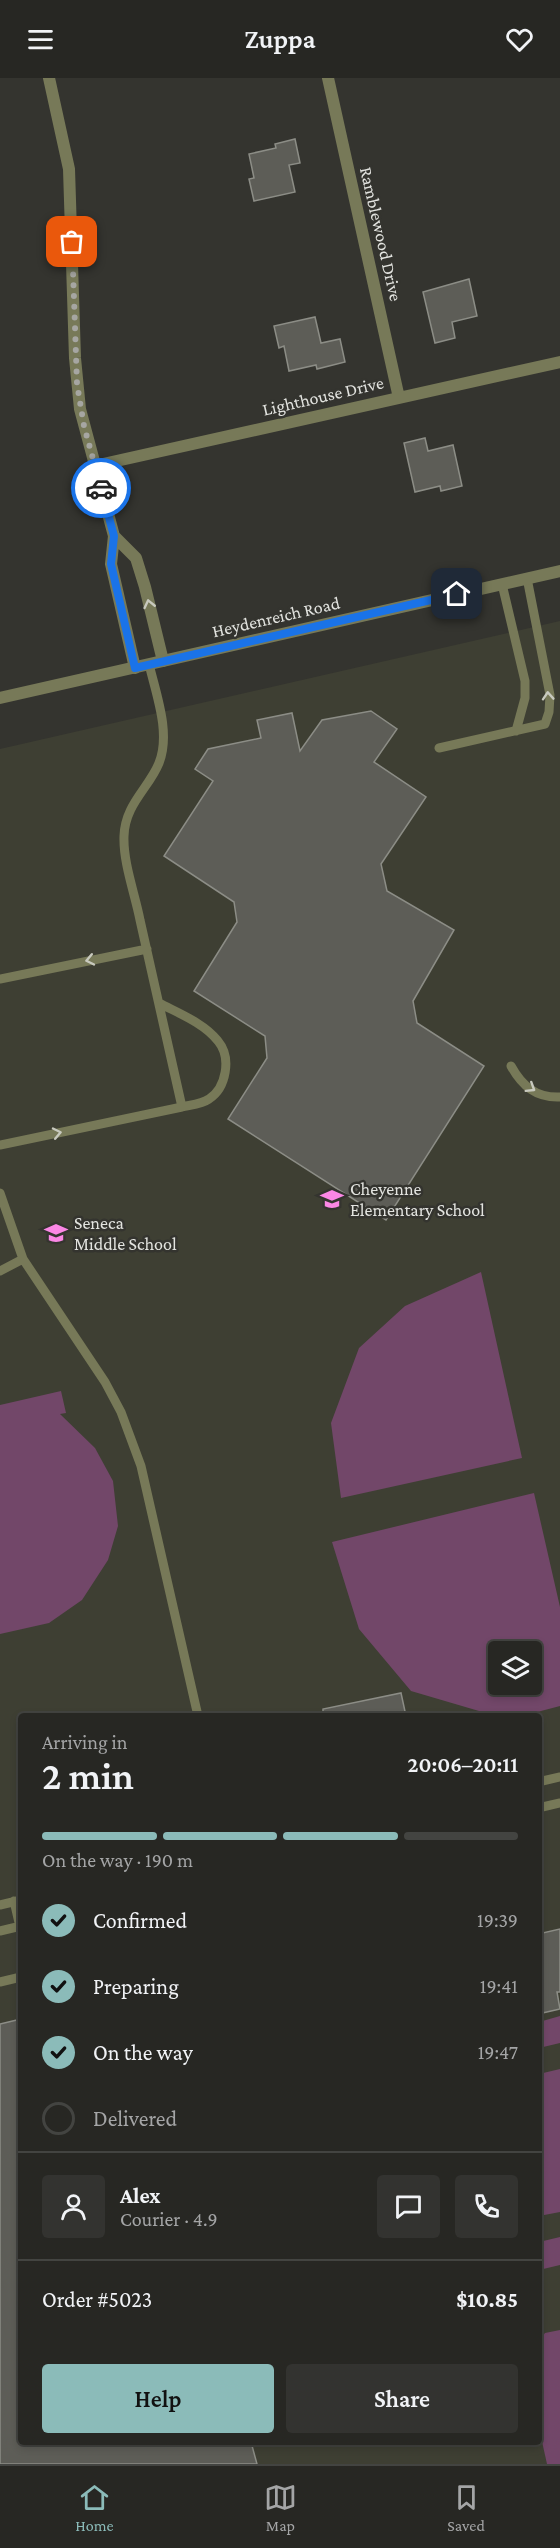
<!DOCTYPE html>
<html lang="en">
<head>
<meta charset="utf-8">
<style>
  body { margin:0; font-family:"Crimson Pro",serif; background:#333330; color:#f1f3f6; height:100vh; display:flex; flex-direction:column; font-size:22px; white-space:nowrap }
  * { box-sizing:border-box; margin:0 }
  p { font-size:20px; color:#a4a5a6 }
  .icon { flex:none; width:33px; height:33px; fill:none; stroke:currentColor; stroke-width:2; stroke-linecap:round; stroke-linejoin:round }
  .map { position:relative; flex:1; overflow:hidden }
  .panel { position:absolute; left:18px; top:1635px; width:524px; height:732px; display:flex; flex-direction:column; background:#272723; border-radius:6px; box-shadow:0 3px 9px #0003,0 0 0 2px #434441 }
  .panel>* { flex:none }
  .tools { position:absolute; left:488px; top:1563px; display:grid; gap:12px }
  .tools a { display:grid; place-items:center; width:54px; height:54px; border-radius:6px; background:#272723; box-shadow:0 3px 9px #0003,0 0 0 2px #434441; font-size:30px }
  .pin { position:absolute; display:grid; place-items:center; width:51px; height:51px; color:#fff; margin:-26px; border-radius:12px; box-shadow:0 3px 9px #0006 }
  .courier { position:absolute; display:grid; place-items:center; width:60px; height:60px; margin:-30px; border:4px solid #1a73e8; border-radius:50%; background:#fff; color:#222; box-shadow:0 2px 8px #0007 }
  .head em { font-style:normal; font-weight:600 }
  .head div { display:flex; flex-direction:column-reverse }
  .head { display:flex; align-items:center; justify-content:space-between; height:102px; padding:0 24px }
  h1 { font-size:39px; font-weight:600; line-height:45px }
  .bar { display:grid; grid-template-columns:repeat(4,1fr); gap:9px 6px; align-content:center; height:72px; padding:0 24px }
  .bar i { height:8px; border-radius:4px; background:#434441 }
  .bar .selected { background:#8bbbb9 }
  .bar p { grid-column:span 4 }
  .line { display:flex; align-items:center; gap:15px; padding:0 24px; border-top:2px solid #434441 }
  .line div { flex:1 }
  .round { display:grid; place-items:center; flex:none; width:63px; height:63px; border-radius:6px; background:#333330 }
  ol { padding:0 24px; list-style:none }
  li { display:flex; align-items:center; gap:18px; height:66px }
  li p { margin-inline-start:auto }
  li .icon { padding:6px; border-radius:50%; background:#8bbbb9; color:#111; stroke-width:4 }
  li:last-child { color:#a4a5a6 }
  li i { width:33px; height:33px; border:3px solid #434441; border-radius:50% }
  .action { display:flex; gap:12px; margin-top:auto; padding:12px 24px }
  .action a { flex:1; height:69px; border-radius:6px; background:#8bbbb9; color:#111; font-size:24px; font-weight:600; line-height:69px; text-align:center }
  .action a+a { background:#333330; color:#f1f3f6 }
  header { display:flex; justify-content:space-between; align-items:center; height:78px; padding:0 24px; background:#272723; font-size:27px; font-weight:600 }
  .tab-bar { display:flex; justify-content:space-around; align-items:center; height:84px; border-top:2px solid #434441; background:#272723; font-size:16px; color:#a4a5a6 }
  .tab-bar a { display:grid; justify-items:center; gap:3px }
  .tab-bar .selected { color:#8bbbb9 }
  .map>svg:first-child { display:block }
  .built { fill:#3e3f33; fill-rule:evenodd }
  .green { fill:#724769; fill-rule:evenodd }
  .building { fill:#5d5d57; stroke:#8c8d86; stroke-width:1.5 }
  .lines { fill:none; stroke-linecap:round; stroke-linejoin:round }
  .service { stroke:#777958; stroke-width:9 }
  .minor { stroke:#777958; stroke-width:12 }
  .tertiary { stroke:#777958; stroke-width:12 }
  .oneway { stroke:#c8c9be }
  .done { stroke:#a6a6a2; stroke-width:6; stroke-dasharray:0 10.8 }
  .route { stroke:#1a73e8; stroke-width:8 }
  .labels { text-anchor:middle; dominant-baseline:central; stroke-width:5; stroke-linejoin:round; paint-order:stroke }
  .street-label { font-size:18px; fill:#e3e4e0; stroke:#34342f }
  .poi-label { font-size:18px; fill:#e3e4e0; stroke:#34342f; text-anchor:start }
</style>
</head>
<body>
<header><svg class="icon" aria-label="menu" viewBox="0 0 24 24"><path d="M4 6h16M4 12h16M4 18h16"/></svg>Zuppa<svg class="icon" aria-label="heart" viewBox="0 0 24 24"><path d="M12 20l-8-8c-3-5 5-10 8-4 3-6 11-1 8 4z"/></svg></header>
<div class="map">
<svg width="560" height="2386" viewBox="0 0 560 2386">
  <rect width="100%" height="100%" fill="#34342f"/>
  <!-- built -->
  <path class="built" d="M560 543V2386H0V671ZM498 1574H531V1606H498ZM21 1638H538V2364H21Z"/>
  <!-- green -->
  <path class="green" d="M481 1194 522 1380 341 1420 331 1345 359 1270 405 1228Z
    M61 1313 66 1335 60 1336 95 1370 113 1403 118 1448 108 1482 82 1522 49 1545 0 1556V1327Z
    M534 1415 560 1529V1628L522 1638H496L411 1613 359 1551 332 1464ZM498 1574H531V1606H498Z
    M560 1938V1965L539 1970V1944Z
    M560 1991V2134L539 2138V1996Z
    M560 2159V2187L539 2192V2164Z
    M560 2252V2386H547L539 2350V2263L545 2255Z"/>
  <!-- building -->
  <path class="building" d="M295 61 300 85 289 87 295 114 254 123 249 101 254 100 249 76 276 70 275 66Z
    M469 201 477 238 452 244 455 260 435 265 423 214Z
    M315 239 321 265 340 261 345 284 317 291 316 287 289 293 284 268 279 270 274 248Z
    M425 360 428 373 453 367 462 408 441 413 440 408 415 414 404 365Z
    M371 633 397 651 374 684 426 719 381 786 387 813 454 852 413 923 417 945 484 988 386 1142 228 1041 267 980 265 958 194 913 237 844 234 824 164 778 213 703 195 691 208 671 261 660 257 642 292 635 300 673 322 642Z
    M401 1615 406 1638H323V1631Z
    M560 1851V1914H557L560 1931 538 1936V1856Z
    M21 1941V2364H251L257 2386H0V1946Z"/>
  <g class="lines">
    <!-- service -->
    <path class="service" d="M502 506 525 603V620L516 653
      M149 586C156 616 171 655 159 685 149 710 125 726 124 758 123 785 135 816 140 842 154 904 168 967 182 1029 190 1027 202 1026 209 1021 226 1010 232 980 218 963 204 945 178 935 159 925
      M439 670 545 646 549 634 550 617 527 500
      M0 901 147 871
      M511 988C522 1008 536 1020 560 1019
      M0 1067 182 1029
      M0 1115 23 1181 105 1304 121 1334 141 1388 198 1638
      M0 1193 23 1181
      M538 1704 560 1699
      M538 1730 560 1725
      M14 1823 20 1849
      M0 1827 21 1822
      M0 1853 21 1848
      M0 1904 21 1899"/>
    <!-- minor -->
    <path class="minor" d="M49 0 69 91 75 280 80 331 114 458 111 486 135 590
      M328 0 399 320
      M94 388 560 284
      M114 458 136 480 145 509 163 583"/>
    <!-- tertiary -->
    <path class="tertiary" d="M0 620 560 493"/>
  </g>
  <!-- one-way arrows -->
  <defs><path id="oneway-chevron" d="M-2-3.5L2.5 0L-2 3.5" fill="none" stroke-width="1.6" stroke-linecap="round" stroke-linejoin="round" transform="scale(1.5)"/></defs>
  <g class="oneway">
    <use href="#oneway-chevron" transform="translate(149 526) rotate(-103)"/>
    <use href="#oneway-chevron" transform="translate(548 618) rotate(-94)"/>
    <use href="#oneway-chevron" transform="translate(90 882) rotate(168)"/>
    <use href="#oneway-chevron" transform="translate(531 1010) rotate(32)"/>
    <use href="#oneway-chevron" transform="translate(57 1055) rotate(-12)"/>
  </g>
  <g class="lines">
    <!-- done -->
    <path class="done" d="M72 164 77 306 84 348 101 410"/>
    <!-- route -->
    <path class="route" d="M101 410 114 458 111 486 135 590 457 516"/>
  </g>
  <!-- icons -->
  <defs>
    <g id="school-bare" transform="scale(1.8)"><path d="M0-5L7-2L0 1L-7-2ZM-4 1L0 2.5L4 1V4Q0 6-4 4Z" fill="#fb87e5" stroke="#34342f" stroke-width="2.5" paint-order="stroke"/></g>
  </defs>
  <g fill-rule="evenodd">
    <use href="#school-bare" x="332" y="1121"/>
    <use href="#school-bare" x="56" y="1155"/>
  </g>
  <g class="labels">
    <!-- street labels -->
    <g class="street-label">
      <text transform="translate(381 156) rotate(77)">Ramblewood Drive</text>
      <text transform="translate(323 318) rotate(-13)">Lighthouse Drive</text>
      <text transform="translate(276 539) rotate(-13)">Heydenreich Road</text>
    </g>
    <!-- poi labels -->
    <g class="poi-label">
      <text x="350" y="1111">Cheyenne<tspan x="350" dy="21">Elementary School</tspan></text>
      <text x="74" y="1145">Seneca<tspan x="74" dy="21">Middle School</tspan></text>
    </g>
  </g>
</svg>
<div class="tools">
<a><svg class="icon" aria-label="layers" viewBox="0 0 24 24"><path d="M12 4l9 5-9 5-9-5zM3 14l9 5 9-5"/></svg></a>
</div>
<div class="pin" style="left:72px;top:164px;background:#ea580c"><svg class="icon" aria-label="bag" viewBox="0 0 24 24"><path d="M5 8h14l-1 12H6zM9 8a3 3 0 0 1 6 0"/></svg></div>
<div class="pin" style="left:457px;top:516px;background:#1f2937"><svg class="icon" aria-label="home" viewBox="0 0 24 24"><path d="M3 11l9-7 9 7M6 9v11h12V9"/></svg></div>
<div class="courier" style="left:101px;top:410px"><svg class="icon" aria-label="car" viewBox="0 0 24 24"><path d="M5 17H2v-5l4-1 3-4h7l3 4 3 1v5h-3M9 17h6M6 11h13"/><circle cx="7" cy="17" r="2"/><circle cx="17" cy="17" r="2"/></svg></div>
<section class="panel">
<div class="head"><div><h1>2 min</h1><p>Arriving in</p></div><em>20:06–20:11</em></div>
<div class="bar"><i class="selected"></i><i class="selected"></i><i class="selected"></i><i></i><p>On the way · 190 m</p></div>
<ol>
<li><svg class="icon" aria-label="check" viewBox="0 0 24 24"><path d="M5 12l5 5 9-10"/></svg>Confirmed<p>19:39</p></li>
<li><svg class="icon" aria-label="check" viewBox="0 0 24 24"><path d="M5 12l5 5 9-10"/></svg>Preparing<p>19:41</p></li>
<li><svg class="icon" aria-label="check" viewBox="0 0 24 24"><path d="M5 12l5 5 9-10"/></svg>On the way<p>19:47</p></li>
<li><i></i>Delivered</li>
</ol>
<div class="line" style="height:108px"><a class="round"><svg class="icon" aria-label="person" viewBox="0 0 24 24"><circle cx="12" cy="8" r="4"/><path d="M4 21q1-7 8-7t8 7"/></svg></a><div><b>Alex</b><p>Courier · 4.9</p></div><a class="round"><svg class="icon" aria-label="chat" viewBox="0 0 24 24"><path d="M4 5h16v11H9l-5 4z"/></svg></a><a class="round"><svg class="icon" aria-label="phone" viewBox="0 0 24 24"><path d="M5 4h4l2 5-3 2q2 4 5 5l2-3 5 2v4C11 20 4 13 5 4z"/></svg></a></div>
<div class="line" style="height:78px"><div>Order #5023</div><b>$10.85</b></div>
<div class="action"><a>Help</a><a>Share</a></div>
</section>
</div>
<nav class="tab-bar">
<a class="selected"><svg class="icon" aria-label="home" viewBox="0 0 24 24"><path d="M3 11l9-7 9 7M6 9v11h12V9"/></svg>Home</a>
<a><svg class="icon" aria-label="map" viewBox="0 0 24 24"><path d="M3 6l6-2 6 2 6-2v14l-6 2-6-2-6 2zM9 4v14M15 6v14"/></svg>Map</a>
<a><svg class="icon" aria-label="saved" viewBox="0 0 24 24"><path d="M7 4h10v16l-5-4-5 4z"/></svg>Saved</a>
</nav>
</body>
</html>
